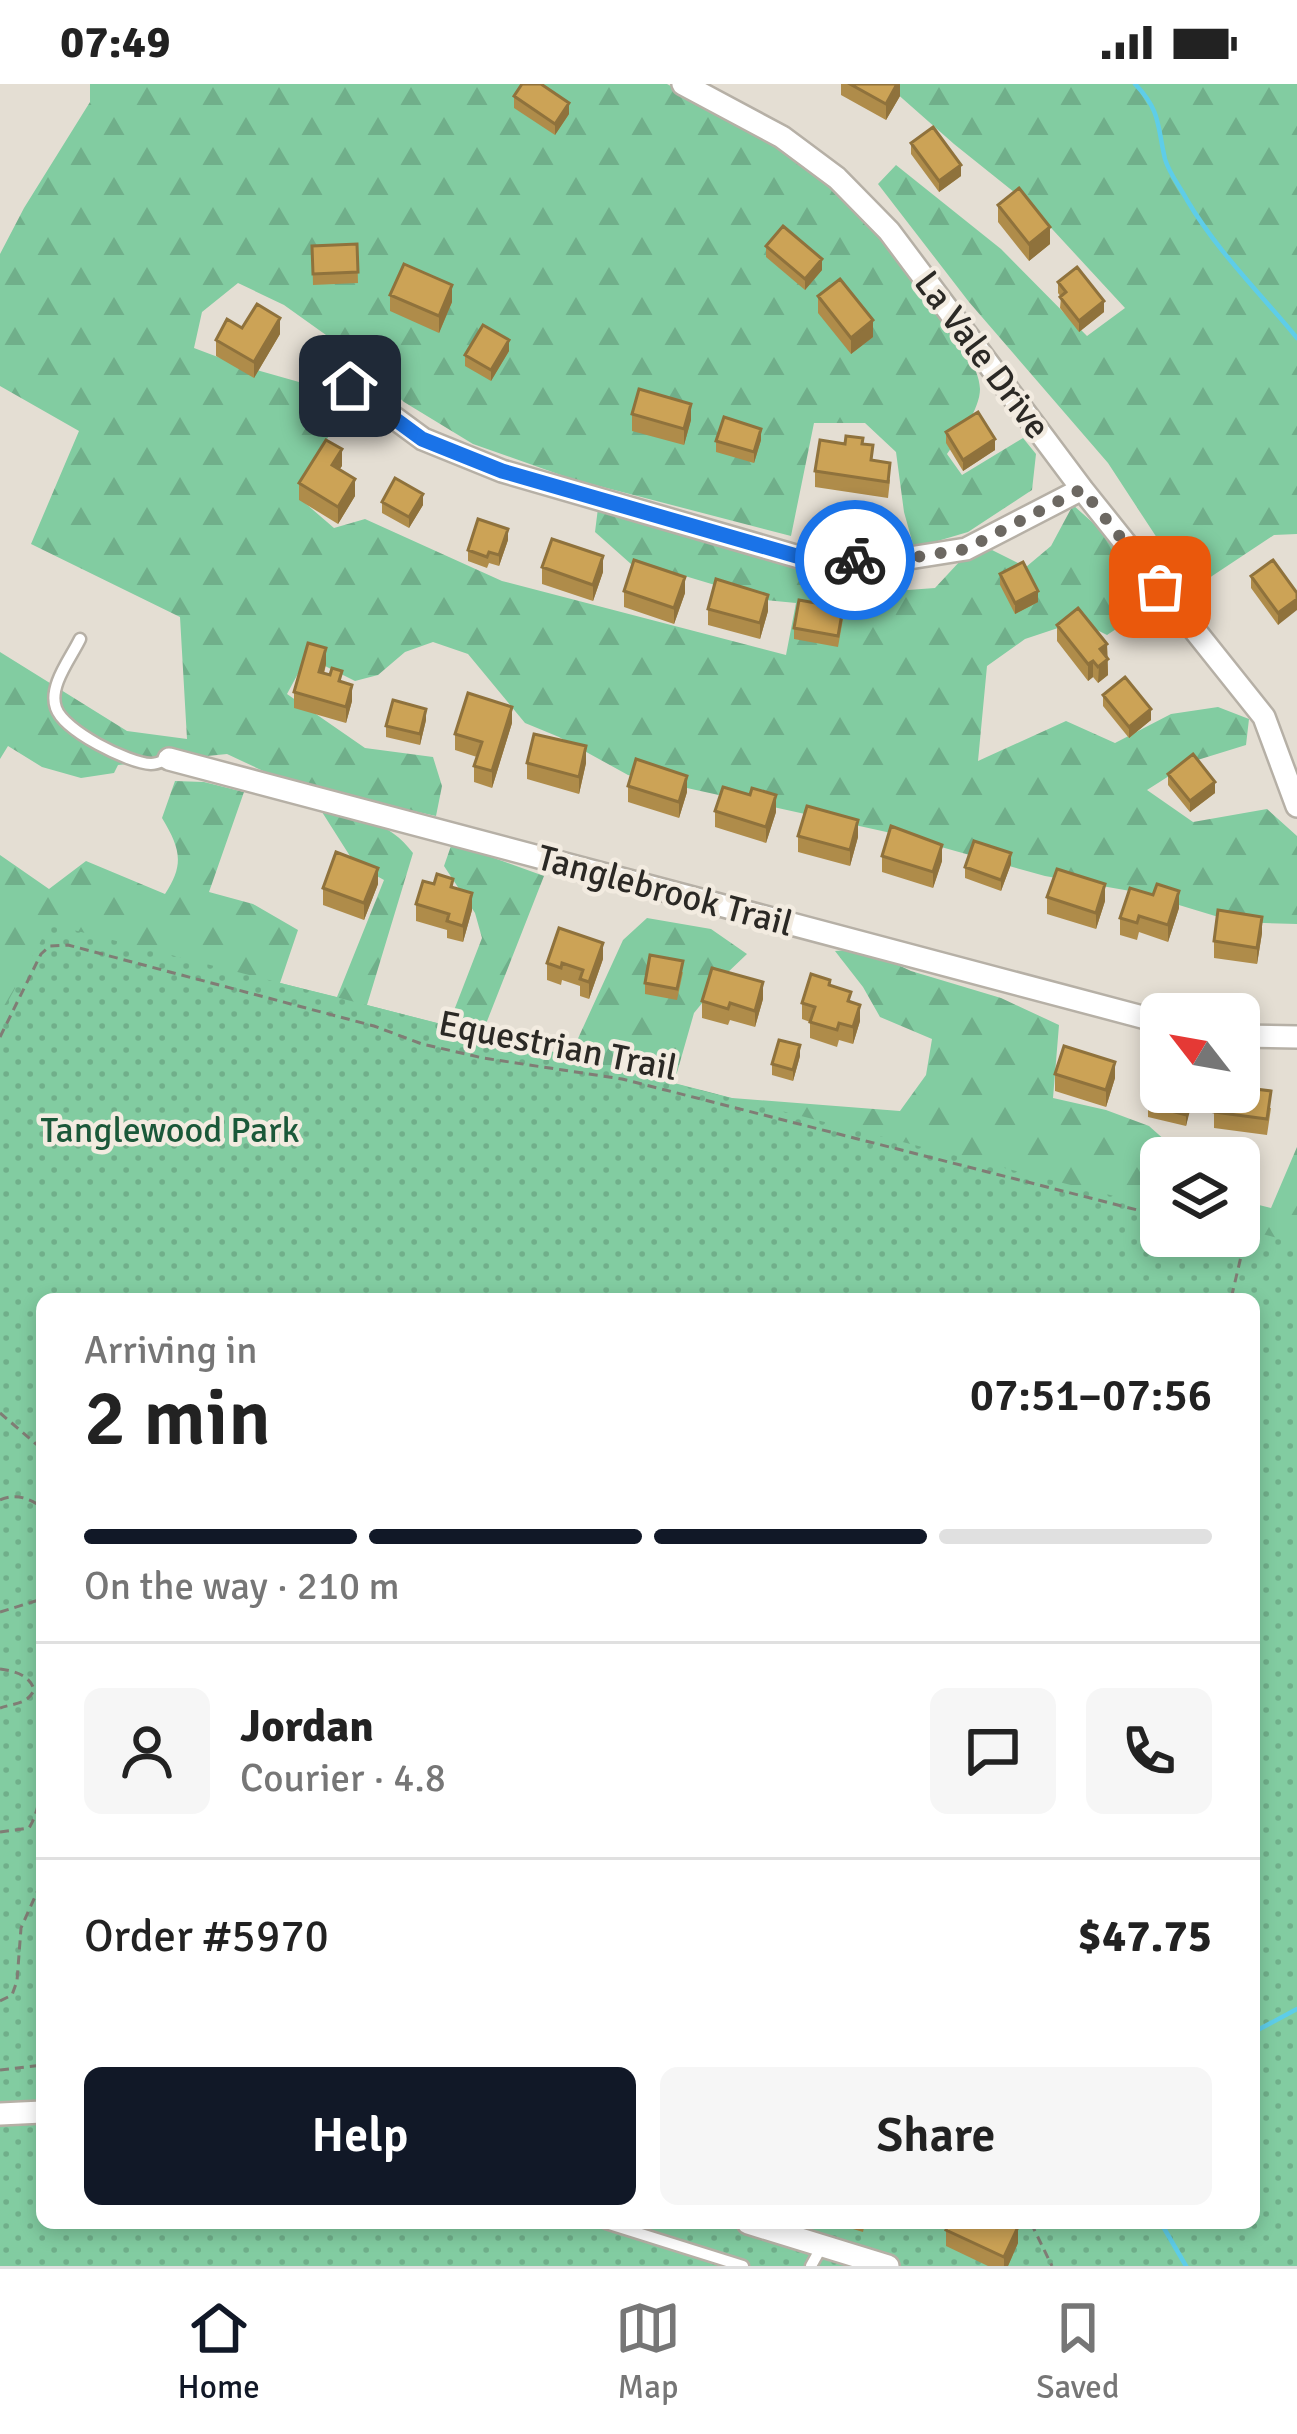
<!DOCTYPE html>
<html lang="en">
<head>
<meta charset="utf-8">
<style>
  body { margin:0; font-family:Signika,sans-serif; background:#f6f6f6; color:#222; height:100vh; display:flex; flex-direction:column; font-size:45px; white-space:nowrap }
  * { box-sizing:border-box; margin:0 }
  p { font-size:39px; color:#767676 }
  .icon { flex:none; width:66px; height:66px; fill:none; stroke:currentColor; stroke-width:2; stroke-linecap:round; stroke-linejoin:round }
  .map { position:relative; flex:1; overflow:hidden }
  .side { position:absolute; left:36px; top:1209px; width:1224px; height:936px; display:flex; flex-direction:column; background:#fff; border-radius:18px; box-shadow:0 6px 18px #0003 }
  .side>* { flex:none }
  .needle { width:78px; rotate:301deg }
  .fabs { position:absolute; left:1140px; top:909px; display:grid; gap:24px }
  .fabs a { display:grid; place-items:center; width:120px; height:120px; border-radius:18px; background:#fff; box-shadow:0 6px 18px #0003; font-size:60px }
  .pin { position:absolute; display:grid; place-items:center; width:102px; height:102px; color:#fff; margin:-51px; border-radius:24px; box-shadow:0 6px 18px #0006 }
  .courier { position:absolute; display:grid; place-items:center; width:120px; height:120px; margin:-60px; border:9px solid #1a73e8; border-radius:50%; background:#fff; color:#222; box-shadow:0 3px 15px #0007 }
  .summary em { font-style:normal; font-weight:600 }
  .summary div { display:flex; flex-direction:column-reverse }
  .summary { display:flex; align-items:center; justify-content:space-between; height:204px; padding:0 48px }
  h1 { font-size:78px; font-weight:600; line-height:90px }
  .bar { display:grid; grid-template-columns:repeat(4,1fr); gap:18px 12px; align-content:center; height:144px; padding:0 48px }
  .bar i { height:15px; border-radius:9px; background:#e0e0e0 }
  .bar .current { background:#111827 }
  .bar p { grid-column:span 4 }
  .line { display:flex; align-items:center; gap:30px; padding:0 48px; border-top:3px solid #e0e0e0 }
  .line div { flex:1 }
  .round { display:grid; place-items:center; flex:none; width:126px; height:126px; border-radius:18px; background:#f6f6f6 }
  .primary-button { display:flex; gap:24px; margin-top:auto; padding:24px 48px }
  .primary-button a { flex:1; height:138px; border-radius:18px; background:#111827; color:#fff; font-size:48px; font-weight:600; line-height:138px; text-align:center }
  .primary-button a+a { background:#f6f6f6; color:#222 }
  .status { display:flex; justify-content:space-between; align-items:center; height:84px; padding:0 60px; background:#fff; direction:ltr }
  .status svg { height:33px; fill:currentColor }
  .tabs { display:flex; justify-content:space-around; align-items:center; height:168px; border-top:3px solid #e0e0e0; background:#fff; font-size:33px; color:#767676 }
  .tabs a { display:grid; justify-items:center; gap:6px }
  .tabs .current { color:#111827 }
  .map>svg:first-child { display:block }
  .forest { fill:url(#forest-firs) }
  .park { fill:url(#park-dots); fill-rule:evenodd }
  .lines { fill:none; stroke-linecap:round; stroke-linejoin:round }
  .stream { stroke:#5ecde8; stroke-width:4.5 }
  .service-casing { stroke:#b6b0a6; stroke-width:15 }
  .minor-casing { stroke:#b6b0a6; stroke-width:26 }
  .path { stroke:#807d75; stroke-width:3; stroke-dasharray:9 6; stroke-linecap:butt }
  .service { stroke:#fff; stroke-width:10 }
  .minor { stroke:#fff; stroke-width:21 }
  .wall { fill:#af8c4a }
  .shaded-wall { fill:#8f723c }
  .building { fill:#cca356; stroke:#8f723c; stroke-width:3 }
  .done { stroke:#6c6862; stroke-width:12; stroke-dasharray:0 21.6 }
  .route { stroke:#1a73e8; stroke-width:15 }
  .labels { text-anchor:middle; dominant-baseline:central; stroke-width:9; stroke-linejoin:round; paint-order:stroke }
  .street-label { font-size:36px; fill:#2b2925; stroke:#f2ebe0 }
  .park-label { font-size:36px; fill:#1a5839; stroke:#f2ebe0 }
</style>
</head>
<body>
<div class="status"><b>07:49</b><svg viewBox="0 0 49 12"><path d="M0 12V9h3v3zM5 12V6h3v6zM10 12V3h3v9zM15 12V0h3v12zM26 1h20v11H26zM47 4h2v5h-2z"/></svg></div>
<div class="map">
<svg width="1297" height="2182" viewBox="0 0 1297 2182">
  <defs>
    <pattern id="forest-firs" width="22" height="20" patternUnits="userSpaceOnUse" patternTransform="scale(3)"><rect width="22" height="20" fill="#82cca1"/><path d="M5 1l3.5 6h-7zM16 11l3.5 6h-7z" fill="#70af8a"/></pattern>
    <pattern id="park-dots" width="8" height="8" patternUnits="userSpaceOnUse" patternTransform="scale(3)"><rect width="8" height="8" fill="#82cca1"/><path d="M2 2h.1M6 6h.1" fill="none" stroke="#70af8a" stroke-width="1.8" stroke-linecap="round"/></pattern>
  </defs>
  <rect width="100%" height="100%" fill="#e4ded3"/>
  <!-- forest -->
  <path class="forest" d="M90 0H667C722 29 785 64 832 105 875 143 912 192 945 239 958 258 979 281 980 305 980 325 959 354 947 370L962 391 1023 354 1036 370 1032 406 968 448 914 464 904 428 896 368 865 339H814L791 452 572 395 473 360 404 318 340 261 284 221 238 199 202 228 194 264 239 281 299 298 335 296 341 331 302 398 305 419 334 444 365 435 502 497 786 571 796 519 765 516 675 489 631 480 595 448 598 424 822 480 823 504 867 509 935 504 961 476 992 466 1026 483 1051 462 1073 421 1120 463 1160 516 1107 551 1079 537 1025 555 987 582 978 677 1066 637 1115 659 1171 630 1218 623 1249 635 1246 661 1191 678 1147 706 1193 738 1267 725 1297 752V840L1235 838 1136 808 1045 792 891 749 628 691 559 653 525 639 468 570 433 558 405 568 378 591 355 597 307 573 287 610 365 664 433 673 442 702 436 732 291 700 227 670 118 681 114 689 81 694 42 683 8 662 0 675V568L127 647 187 655 180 533 31 460 79 347 0 302V170L24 124 90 18Z
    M886 0H1297V450L1274 451 1191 506 1108 379 969 218 878 100 896 81 1001 165 1087 252 1125 224 1029 120 954 60Z
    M175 697 204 698 244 708 209 808 253 820 298 846 280 899 337 913 384 796 355 780 322 728C361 735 388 736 413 769L367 921 448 942 482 854 475 829 444 782 452 759 544 792 482 950 570 972 623 856 647 834 711 845 747 870 725 891 694 929 674 999 732 1014 900 1027 926 991 932 955 880 933 863 903 835 867 864 865 911 887 1001 914 1059 941 1053 1014 1106 1026 1149 1042 1185 1074H1161V1152H1239V1116L1271 1124 1297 1063V1336L1254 1215H42L0 2024V771L49 805 86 777 165 810C185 780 180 764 162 734Z"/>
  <!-- park -->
  <path class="park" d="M50 840 1161 1124V1152H1239V1144L1297 1159V2182H0V932ZM42 1215H1254V2139H42Z"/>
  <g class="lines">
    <!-- stream -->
    <path class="stream" d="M1135 0C1161 27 1157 41 1165 75 1169 89 1180 103 1187 116 1217 167 1260 209 1297 254
      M1254 1948 1297 1925
      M1161 2139 1186 2182"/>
    <!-- service casing -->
    <g class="service-casing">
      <path id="service" d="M80 555C71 574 48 602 56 624 64 647 128 679 151 680 157 680 163 677 169 675
        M606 2139 743 2182
        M811 2182 822 2162"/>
    </g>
    <!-- minor casing -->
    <g class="minor-casing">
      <path id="minor" d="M683 0 782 53 837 94 889 147 1082 405 1264 633 1297 722
        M351 302 423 355 502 387 799 473 884 478 966 465 1082 405
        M169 675 1161 938
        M1239 952 1297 953
        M0 2030 42 2028
        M748 2139 888 2182"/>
    </g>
    <!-- path -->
    <path class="path" d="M0 953 41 870 50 862 68 861 374 942 422 960 483 974 622 995 1161 1132
      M1230 1152 1239 1156 1243 1164 1231 1215
      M0 1329 42 1365
      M0 1416C16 1409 28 1414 42 1423
      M0 1528 42 1515
      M0 1585C14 1587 30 1591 34 1606 27 1621 14 1619 0 1624
      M0 1748 29 1744C43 1721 41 1693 42 1667
      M0 1917 12 1911 17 1897 21 1844 42 1797
      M0 1986 42 1981
      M1031 2139 1052 2182"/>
    <!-- service -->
    <use href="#service" class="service"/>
    <!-- minor -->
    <use href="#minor" class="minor"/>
  </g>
  <!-- wall -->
  <path class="wall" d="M841 0H900V12L886 36 841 11Z
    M514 12 569 30 555 51 514 24Z
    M911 59 961 92 939 108 911 70Z
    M998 121 1050 160 1029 177 998 138Z
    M357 160 358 199 313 201 312 162Z
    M766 162 822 186 805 206 766 173Z
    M1058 198 1104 228 1079 248 1060 224 1061 213 1058 209Z
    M390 211 452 218 439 249 390 227Z
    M818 212 873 253 851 270 818 229Z
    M242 244 280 250 254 294 216 272V256Z
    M509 267 491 297 465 282V271Z
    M632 330 691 336 684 361 632 347Z
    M946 348 995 366 963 387 946 359Z
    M761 356 754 379 716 368V357Z
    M845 360H863L873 377 890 396 888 414 815 403V387Z
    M342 382 339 385 355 412 338 440 299 416V399Z
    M382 418 423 421 409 444 382 429Z
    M508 456 499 482 489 479 487 484 468 477V466Z
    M542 483 603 488 593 517 542 500Z
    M1000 490 1038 518 1015 530 1000 501Z
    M1251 492 1297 509 1278 541 1251 504Z
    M624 507 685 509 674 540 624 523Z
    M708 525 768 527 760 555 708 541Z
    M843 535 838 563 794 555V544Z
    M1057 541 1107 560 1108 591 1098 599 1093 593 1088 597 1057 557Z
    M326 580 324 590 342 598 352 617 346 639 294 624V608Z
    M1103 611 1151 636 1129 654 1103 622Z
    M426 636 420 661 386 653V642Z
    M512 639 492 704 474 698V682L477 673 455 666V650Z
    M527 679H586L579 710 527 695Z
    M1168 690 1215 709 1190 728 1168 701Z
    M628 702 687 708 679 734 628 718Z
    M715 727 776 728 766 759 715 743Z
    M798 752 858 753 850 782 798 768Z
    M882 772 942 777 933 804 882 788Z
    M1011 780 1001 807 965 794V783Z
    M378 800 364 836 323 821V804Z
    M453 804 472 826 463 858 447 854V846L416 837V820Z
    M1047 813 1105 817 1096 845 1047 830Z
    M1179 824 1168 858 1139 848 1137 856 1120 851V834Z
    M1262 849 1257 880 1214 874V857Z
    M603 875 589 915 580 912V902L562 896 561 901 547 896V879Z
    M683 888 677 916 645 910V899Z
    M830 901 851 918 860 937 853 960 839 956 837 963 810 954V938L802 935V919Z
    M763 915 755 943 730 936 728 941 702 934V917Z
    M800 972 793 997 772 991V980Z
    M1055 990 1115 994 1106 1023 1055 1007Z
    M1193 1008 1186 1042 1148 1033V1021Z
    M1271 1024 1267 1051 1214 1044V1028Z
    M833 2139H865L863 2148Z
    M946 2146 1018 2159 1008 2182H988L946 2162Z"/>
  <!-- shaded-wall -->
  <path class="shaded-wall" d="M897 0H900V12L886 36V20Z
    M569 19V30L555 51V40Z
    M961 81V92L939 108V97Z
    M1050 143V160L1029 177V160Z
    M822 175V186L805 206V195Z
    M452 201V218L439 249V232Z
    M1104 217V228L1079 248V237Z
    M280 234V250L254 294V278Z
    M873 236V253L851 270V254Z
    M509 256V267L491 297V286Z
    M691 320V336L684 361V345Z
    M761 345V356L754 379V368Z
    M995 355V366L963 387V376Z
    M342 365V382L332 397V381Z
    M355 395V412L338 440V423Z
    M423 410V421L409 444V433Z
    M508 445V456L499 482V471Z
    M603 472V488L593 517V501Z
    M685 493V509L674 540V524Z
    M1038 507V518L1015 530V519Z
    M768 511V527L760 555V539Z
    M1297 515V526L1278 541V529Z
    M1107 560 1108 591 1098 599 1100 565Z
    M326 564V580L319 605V588Z
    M1093 577V593L1088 597V580Z
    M352 601V617L346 639V623Z
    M512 623V639L492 704V687Z
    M426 625V636L420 661V650Z
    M1151 625V636L1129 654V643Z
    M586 662V679L579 710V693Z
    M687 692V708L679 734V718Z
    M1215 698V709L1190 728V717Z
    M776 711V728L766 759V743Z
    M858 736V753L850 782V766Z
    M942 761V777L933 804V788Z
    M1011 769V780L1001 807V796Z
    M378 784V800L364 836V819Z
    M1105 800V817L1096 845V829Z
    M1179 807V824L1168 858V841Z
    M472 809V826L463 858V842Z
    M1262 833V849L1257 880V864Z
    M603 859V875L589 915V898Z
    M763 898V915L755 943V927Z
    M860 921V937L853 960V943Z
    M800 961V972L793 997V986Z
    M1115 978V994L1106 1023V1006Z
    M1192 1008 1193 1015 1186 1042V1031Z
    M1018 2143V2159L1008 2182H1004V2173Z"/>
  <!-- building -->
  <path class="building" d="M522 0H541L569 19 555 40 514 12Z
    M850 0H897L886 20Z
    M933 43 961 81 939 97 911 59Z
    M1019 104 1050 143 1029 160 998 121Z
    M783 142 822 175 805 195 766 162Z
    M357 160 358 188 313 190 312 162Z
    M404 180 452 201 439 232 390 211Z
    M1077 183 1104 217 1079 237 1060 213 1066 208 1058 198Z
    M840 195 873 236 851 254 818 212Z
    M257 220 280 234 254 278 216 256 227 235 242 244Z
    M483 241 509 256 491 286 465 271Z
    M639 305 691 320 684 345 632 330Z
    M978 328 995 355 963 376 946 348Z
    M724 333 761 345 754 368 716 357Z
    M846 352 863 354 862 360 873 361 871 376 890 379 888 398 815 387 820 356 845 360Z
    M326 356 342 365 332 381 355 395 338 423 299 399Z
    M395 394 423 410 409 433 382 418Z
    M478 435 508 445 499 471 489 468 487 473 468 466Z
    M552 455 603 472 593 501 542 483Z
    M634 476 685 493 674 524 624 507Z
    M1273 476 1297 509V515L1278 529 1251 492Z
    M1023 478 1038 507 1015 519 1000 490Z
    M716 495 768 511 760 539 708 525Z
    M799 516 843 524 838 552 794 544Z
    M1078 524 1107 560 1100 565 1108 575 1098 583 1093 577 1088 580 1057 541Z
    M308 559 326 564 319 588 330 591 332 584 342 587 339 597 352 601 346 623 294 608Z
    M1125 593 1151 625 1129 643 1103 611Z
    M468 609 512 623 492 687 474 682 482 658 455 650Z
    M393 616 426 625 420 650 386 642Z
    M534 650 586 662 579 693 527 679Z
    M1193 670 1215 698 1190 717 1168 690Z
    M636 675 687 692 679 718 628 702Z
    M723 703 750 711 752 704 776 711 766 743 715 727Z
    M807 722 858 736 850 766 798 752Z
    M891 742 942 761 933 788 882 772Z
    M974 757 1011 769 1001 796 965 783Z
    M336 768 378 784 364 819 323 804Z
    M1057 785 1105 800 1096 829 1047 813Z
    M437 790 453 795 451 803 472 809 463 842 447 837 449 830 416 820 423 797 434 800Z
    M1157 800 1179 807 1168 841 1139 832 1137 839 1120 834 1130 804 1153 811Z
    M1218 826 1262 833 1257 864 1214 857Z
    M559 844 603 859 589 898 580 895 583 886 562 879 561 884 547 879Z
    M650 871 683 877 677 905 645 899Z
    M712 884 763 898 755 927 730 919 728 925 702 917Z
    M811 890 830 896 829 901 851 908 848 917 860 921 853 943 839 939 837 946 810 938 815 923 802 919Z
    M779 956 800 961 793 986 772 980Z
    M1064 962 1115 978 1106 1006 1055 990Z
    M1155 995 1161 996V1008H1192L1186 1031 1148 1021Z
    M1239 1003 1271 1007 1267 1035 1214 1028 1217 1008H1239Z
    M949 2139H1010L1018 2143 1004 2173 946 2146Z"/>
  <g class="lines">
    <!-- done -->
    <path class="done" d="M855 476 884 478 966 465 1082 405 1160 503"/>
    <!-- route -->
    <path class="route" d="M350 302 422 355 502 387 800 473 855 476"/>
  </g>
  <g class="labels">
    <!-- street labels -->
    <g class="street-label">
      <text transform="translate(982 271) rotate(53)">La Vale Drive</text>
      <text transform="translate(665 807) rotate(15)">Tanglebrook Trail</text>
      <text transform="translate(558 962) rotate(11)">Equestrian Trail</text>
    </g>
    <!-- park labels -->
    <g class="park-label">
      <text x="170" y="1046">Tanglewood Park</text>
    </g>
  </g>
</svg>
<div class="fabs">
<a><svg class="needle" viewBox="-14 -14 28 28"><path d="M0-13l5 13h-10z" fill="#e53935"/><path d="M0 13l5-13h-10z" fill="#767676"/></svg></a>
<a><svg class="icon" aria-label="layers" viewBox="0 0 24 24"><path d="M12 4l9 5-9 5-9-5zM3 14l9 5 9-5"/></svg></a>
</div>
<div class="pin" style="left:1160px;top:503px;background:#ea580c"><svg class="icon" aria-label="bag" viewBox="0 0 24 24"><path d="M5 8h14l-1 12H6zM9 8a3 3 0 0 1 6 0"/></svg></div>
<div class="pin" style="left:350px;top:302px;background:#1f2937"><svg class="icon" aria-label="home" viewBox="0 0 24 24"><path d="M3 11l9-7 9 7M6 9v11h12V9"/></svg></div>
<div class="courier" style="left:855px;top:476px"><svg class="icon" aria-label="bike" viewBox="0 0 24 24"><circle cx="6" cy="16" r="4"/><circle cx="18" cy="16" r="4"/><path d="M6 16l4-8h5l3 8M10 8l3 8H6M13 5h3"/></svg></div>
<section class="side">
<div class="summary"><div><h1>2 min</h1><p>Arriving in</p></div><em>07:51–07:56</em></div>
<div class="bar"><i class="current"></i><i class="current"></i><i class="current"></i><i></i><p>On the way · 210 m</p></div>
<div class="line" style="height:216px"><a class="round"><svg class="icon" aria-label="person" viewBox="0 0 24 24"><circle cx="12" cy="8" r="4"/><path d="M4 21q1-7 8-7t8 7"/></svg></a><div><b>Jordan</b><p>Courier · 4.8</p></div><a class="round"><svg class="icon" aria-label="chat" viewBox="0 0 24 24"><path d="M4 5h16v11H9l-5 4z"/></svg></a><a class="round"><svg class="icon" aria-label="phone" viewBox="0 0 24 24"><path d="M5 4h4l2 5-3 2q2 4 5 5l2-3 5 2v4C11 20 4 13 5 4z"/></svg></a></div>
<div class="line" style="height:156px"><div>Order #5970</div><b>$47.75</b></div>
<div class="primary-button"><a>Help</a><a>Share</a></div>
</section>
</div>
<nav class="tabs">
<a class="current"><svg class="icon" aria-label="home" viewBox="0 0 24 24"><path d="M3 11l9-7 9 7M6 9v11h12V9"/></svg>Home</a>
<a><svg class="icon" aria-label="map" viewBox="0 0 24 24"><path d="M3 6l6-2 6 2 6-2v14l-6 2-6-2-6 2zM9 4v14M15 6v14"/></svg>Map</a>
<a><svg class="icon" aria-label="saved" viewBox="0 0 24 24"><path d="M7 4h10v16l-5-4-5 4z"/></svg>Saved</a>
</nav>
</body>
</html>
